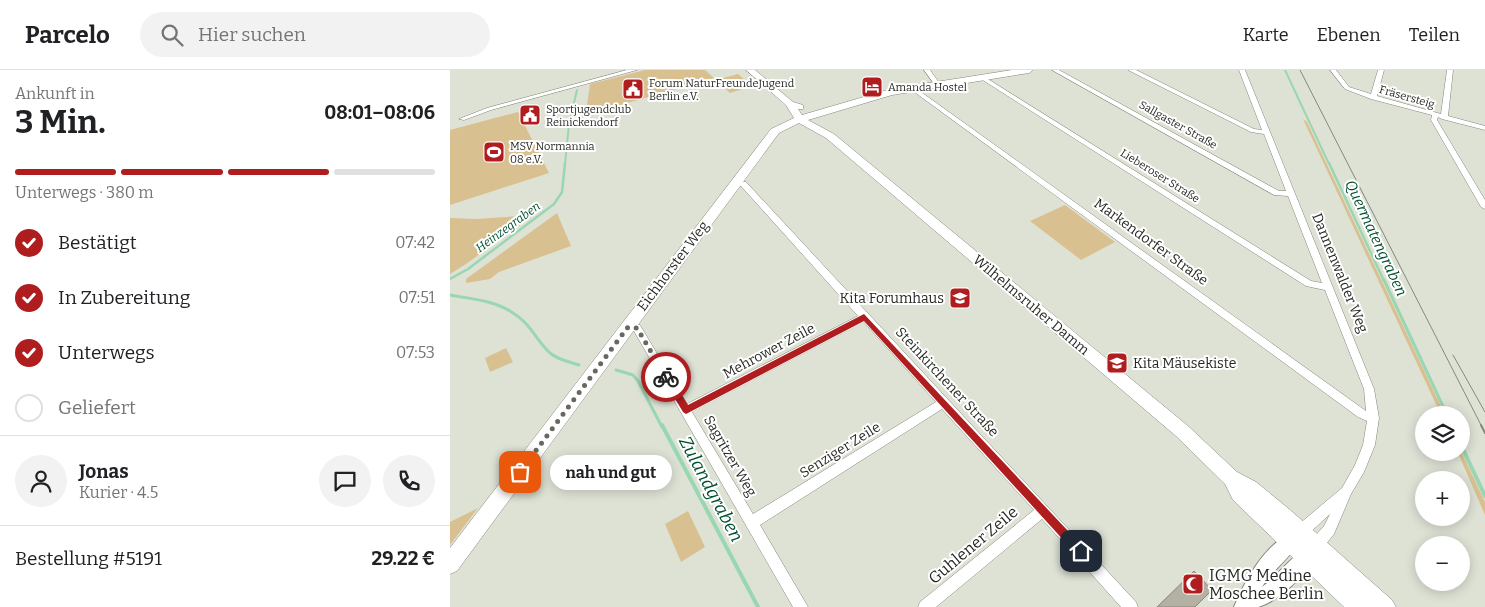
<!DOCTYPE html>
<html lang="de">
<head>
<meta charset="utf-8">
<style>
  body { margin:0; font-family:Bitter,serif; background:#f2f2f2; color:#202124; height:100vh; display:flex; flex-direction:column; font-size:19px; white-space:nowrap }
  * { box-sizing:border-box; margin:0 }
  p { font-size:16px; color:#757577 }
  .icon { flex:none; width:28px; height:28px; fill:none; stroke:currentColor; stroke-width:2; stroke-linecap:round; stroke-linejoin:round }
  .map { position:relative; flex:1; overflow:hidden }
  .drawer { display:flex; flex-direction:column; background:#fff; width:450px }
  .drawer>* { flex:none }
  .tools { position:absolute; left:965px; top:336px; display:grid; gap:10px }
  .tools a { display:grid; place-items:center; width:55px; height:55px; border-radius:50%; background:#fff; box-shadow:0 2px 12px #0003; font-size:25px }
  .pin { position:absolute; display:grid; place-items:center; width:42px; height:42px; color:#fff; margin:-21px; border-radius:10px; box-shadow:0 2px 8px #0006 }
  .courier { position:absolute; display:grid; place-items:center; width:50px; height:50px; margin:-25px; border:4px solid #af1d1f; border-radius:50%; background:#fff; color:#222; box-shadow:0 1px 6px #0007 }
  .bubble { position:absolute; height:35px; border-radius:18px; background:#fff; box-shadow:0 2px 12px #0003; font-size:16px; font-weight:700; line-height:35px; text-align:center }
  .head em { font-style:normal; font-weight:700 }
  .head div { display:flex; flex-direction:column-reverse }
  .head { display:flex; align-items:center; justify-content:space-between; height:85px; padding:0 15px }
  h1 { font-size:32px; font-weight:700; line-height:38px }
  .bar { display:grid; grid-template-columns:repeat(4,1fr); gap:8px 5px; align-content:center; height:60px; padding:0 15px }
  .bar i { height:6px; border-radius:4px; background:#e0e0e0 }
  .bar .current { background:#af1d1f }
  .bar p { grid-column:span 4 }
  .line { display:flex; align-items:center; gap:12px; padding:0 15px; border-top:1px solid #e0e0e0 }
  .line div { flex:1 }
  .round { display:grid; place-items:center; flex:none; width:52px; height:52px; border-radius:26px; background:#f2f2f2 }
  ol { padding:0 15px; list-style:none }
  li { display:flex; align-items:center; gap:15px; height:55px }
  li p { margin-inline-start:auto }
  li .icon { padding:5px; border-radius:50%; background:#af1d1f; color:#fff; stroke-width:4 }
  li:last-child { color:#757577 }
  li i { width:28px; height:28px; border:2px solid #e0e0e0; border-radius:50% }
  header { display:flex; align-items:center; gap:30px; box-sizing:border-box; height:70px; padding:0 25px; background:#fff; border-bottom:1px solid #e0e0e0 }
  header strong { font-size:24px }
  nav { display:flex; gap:28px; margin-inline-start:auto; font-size:18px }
  .search { width:350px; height:45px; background:#f2f2f2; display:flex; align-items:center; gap:12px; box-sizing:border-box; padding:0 18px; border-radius:28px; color:#757577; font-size:19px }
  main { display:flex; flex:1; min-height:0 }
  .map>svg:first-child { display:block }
  .green { fill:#d9c090 }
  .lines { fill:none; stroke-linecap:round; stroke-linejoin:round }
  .stream-far3 { stroke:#99d6b2; stroke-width:2 }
  .stream-far2 { stroke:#99d6b2; stroke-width:2.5 }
  .stream-far1 { stroke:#99d6b2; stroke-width:3 }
  .stream { stroke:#99d6b2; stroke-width:4 }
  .building { fill:#b3b1a4; stroke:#8a887c }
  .minor-casing { stroke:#83867a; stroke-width:1 }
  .tertiary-casing { stroke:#83867a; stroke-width:2 }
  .secondary-casing { stroke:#83867a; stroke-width:1 }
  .minor { fill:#fff; fill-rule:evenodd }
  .tertiary { fill:#fff; fill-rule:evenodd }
  .secondary { fill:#fff; fill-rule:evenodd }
  .tram-far1 { stroke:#85887e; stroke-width:1 }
  .tram { stroke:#85887e; stroke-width:2 }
  .route { fill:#af1d1f }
  .done { stroke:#676961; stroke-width:5; stroke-dasharray:0 9 }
  .labels { text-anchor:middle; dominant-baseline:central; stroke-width:4; stroke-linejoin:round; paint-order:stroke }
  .far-poi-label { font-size:11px; fill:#272823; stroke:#fff; text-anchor:start }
  .far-street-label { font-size:11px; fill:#272823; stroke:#fff }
  .far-water-label { font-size:12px; font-style:italic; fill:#004f2f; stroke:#fff }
  .street-label { font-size:14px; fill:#272823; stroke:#fff }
  .poi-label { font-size:14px; fill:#272823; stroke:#fff; text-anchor:end }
  .water-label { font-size:15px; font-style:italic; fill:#004f2f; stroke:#fff }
  .near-street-label { font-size:16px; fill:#272823; stroke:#fff }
  .near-poi-label { font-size:16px; fill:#272823; stroke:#fff; text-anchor:start }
  .near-water-label { font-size:18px; font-style:italic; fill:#004f2f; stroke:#fff }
</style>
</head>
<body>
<header>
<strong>Parcelo</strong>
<div class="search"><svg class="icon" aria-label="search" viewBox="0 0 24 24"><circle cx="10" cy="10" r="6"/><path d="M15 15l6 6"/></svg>Hier suchen</div>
<nav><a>Karte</a><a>Ebenen</a><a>Teilen</a></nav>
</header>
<main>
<section class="drawer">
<div class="head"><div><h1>3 Min.</h1><p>Ankunft in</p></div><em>08:01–08:06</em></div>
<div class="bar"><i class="current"></i><i class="current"></i><i class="current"></i><i></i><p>Unterwegs · 380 m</p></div>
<ol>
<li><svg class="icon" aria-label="check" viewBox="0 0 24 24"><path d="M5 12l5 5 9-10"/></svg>Bestätigt<p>07:42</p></li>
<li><svg class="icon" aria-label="check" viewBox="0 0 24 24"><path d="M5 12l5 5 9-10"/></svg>In Zubereitung<p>07:51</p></li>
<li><svg class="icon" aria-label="check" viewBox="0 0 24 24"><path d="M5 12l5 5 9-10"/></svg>Unterwegs<p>07:53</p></li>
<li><i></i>Geliefert</li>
</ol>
<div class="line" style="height:90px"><a class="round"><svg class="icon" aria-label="person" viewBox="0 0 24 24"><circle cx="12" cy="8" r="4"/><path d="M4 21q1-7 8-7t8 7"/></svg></a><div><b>Jonas</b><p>Kurier · 4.5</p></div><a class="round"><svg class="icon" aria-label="chat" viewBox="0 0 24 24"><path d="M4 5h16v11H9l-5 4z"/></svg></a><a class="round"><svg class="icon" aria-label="phone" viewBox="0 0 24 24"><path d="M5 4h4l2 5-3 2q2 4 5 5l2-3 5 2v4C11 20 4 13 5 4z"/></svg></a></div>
<div class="line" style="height:65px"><div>Bestellung #5191</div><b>29.22 €</b></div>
</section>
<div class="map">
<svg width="1035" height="537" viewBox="0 0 1035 537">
  <rect width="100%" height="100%" fill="#dee2d5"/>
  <!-- green -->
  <path class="green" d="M195 0H255L264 8 143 43 136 42 140 14Z
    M288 4 302 16 280 23 266 10Z
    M68 42 99 103 0 135V60Z
    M853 49 857 52 995 345H991Z
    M615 135 665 172 631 190 580 151Z
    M107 143 121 176 49 202 40 209 16 213V209Z
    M84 145 16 194 0 204V148L26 149Z
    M56 278 63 292 40 302 35 288Z
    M1011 381 1035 432V445L1008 383 1011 382Z
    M28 438 0 475V452Z
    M238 441 255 477 231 492 215 454Z"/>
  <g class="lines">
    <!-- stream-far3 -->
    <path class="stream-far3" d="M835 0 879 94
      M115 94 119 54 127 20"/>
    <!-- stream-far2 -->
    <path class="stream-far2" d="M879 93 934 211
      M0 209 18 199 104 134 112 122 115 93"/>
    <!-- stream-far1 -->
    <path class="stream-far1" d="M934 210 997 345
      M0 225C21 229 42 230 60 241 81 253 85 269 100 283 108 290 120 292 129 295
      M166 300 183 305 188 311 212 357"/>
    <!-- stream -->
    <path class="stream" d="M212 355 308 537
      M1011 375 1035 426"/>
  </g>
  <!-- building -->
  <path class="building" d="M744 501 762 520 745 537H707Z"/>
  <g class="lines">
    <!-- minor casing -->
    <g class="minor-casing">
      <path id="minor" d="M177 0H187L41 40 14 50 9 49 37 38Z
        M474 0H480L490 14 489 15H485Z
        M602 0H609L829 121H836L814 64 801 62 678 0H686L804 59 812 60 789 0H795L924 319 929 348 925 375 914 402 901 424 884 464 868 484 863 486 858 484 856 479 858 474 874 456 880 444 852 470 847 471 842 470 840 465 842 460 892 418 905 395 913 375 917 351 908 347 459 18 464 17 916 341 914 319 875 220 856 216 528 7 533 6 861 211 872 213 838 126 824 125Z
        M880 0H886L899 17 921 24 928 0H934L927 26 991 44 997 0H1003L998 46 1035 56V60L992 49 988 47 987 50 1035 130V139L1031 137 981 50 982 45 921 29 895 19Z
        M283 111 296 112 686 532 688 537H671L592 449 486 537H468L470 532 584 440 492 339 310 455 358 537H343L184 261 175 260 173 257 178 253 190 255 237 334 408 246 291 116 283 115ZM414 252 486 332 303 444 242 342Z"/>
    </g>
    <!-- tertiary casing -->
    <g class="tertiary-casing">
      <path id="tertiary" d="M840 464 846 466 848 472C842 487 821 501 812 517 827 507 842 485 856 479L862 481 864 487C857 505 827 532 808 537 801 537 792 537 784 537 794 513 814 475 840 464Z"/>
    </g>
    <!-- secondary casing -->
    <g class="secondary-casing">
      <path id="secondary" d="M296 0H305L343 32 353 35V39H348L352 45 441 19 562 0H583L579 3 442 25 358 50 384 64 738 356 787 402 806 412 839 439 942 530 946 537H894L783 430 775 414 726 366 376 68 349 53 329 63 7 501 0 504V478L321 59 344 48 336 35Z"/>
    </g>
    <!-- minor -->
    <use href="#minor" class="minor"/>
    <!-- tertiary -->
    <use href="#tertiary" class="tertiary"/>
    <!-- secondary -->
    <use href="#secondary" class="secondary"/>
    <!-- tram-far1 -->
    <path class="tram-far1" d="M850 0 1032 357
      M1003 285 1035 342"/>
    <!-- tram -->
    <path class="tram" d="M1031 355 1035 363"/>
  </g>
  <!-- route -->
  <path class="route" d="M414 244 634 478 636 481 634 485 631 487 627 485 414 251 236 344 233 342 212 307 213 304H219L238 335Z"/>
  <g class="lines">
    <!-- done -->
    <path class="done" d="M70 402 178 257 187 258 216 307"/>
  </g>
  <!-- icons -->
  <defs>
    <g id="hotel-square" transform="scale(1.125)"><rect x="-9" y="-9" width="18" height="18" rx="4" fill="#af1d1f" stroke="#fff"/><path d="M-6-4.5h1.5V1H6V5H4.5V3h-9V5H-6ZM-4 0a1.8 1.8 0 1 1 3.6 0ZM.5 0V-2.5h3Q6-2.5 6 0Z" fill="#fff"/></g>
    <g id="civic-square" transform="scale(1.125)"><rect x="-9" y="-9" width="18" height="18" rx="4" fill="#af1d1f" stroke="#fff"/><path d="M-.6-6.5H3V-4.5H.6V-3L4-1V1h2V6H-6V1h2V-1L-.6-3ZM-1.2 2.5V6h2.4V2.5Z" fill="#fff"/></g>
    <g id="stadium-square" transform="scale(1.125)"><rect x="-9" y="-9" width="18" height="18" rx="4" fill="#af1d1f" stroke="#fff"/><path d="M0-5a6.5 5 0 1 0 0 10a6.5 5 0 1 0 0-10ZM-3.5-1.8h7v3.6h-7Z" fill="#fff"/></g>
    <g id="school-square" transform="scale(1.125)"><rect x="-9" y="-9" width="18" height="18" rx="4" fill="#af1d1f" stroke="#fff"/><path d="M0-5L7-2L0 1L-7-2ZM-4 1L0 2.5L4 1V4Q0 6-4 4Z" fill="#fff"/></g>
    <g id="mosque-square" transform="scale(1.125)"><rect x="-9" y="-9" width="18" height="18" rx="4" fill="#af1d1f" stroke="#fff"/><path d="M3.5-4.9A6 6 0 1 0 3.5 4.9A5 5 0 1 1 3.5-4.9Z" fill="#fff"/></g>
  </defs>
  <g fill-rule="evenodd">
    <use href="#hotel-square" x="422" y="17"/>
    <use href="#civic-square" x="183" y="19"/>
    <use href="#civic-square" x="80" y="45"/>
    <use href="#stadium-square" x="44" y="82"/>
    <use href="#school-square" x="510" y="228"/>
    <use href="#school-square" x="667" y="293"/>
    <use href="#mosque-square" x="743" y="514"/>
  </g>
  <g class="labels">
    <!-- far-poi labels -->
    <g class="far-poi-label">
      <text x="199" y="13">Forum NaturFreundeJugend<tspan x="199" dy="13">Berlin e.V.</tspan></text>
      <text x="438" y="17">Amanda Hostel</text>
      <text x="96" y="39">Sportjugendclub<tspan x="96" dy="13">Reinickendorf</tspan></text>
      <text x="60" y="76">MSV Normannia<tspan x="60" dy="13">08 e.V.</tspan></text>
    </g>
    <!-- far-street labels -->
    <g class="far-street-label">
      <text transform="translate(957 27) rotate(16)">Fräsersteig</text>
      <text transform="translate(728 55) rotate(29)">Sallgaster Straße</text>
      <text transform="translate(710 106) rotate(32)">Lieberoser Straße</text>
    </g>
    <!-- far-water labels -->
    <g class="far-water-label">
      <text transform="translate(58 157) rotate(-36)">Heinzegraben</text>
    </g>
    <!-- street labels -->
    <g class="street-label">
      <text transform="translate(701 172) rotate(36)">Markendorfer Straße</text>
      <text transform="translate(223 196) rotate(-53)">Eichhorster Weg</text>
      <text transform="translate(890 203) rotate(68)">Dannenwalder Weg</text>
      <text transform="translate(581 235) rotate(40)">Wilhelmsruher Damm</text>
      <text transform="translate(319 281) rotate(-28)">Mehrower Zeile</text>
      <text transform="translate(497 312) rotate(47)">Steinkirchener Straße</text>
      <text transform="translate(390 380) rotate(-32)">Senziger Zeile</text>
      <text transform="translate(280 386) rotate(60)">Sagritzer Weg</text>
    </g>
    <!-- poi labels -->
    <g class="poi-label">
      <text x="494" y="228">Kita Forumhaus</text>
      <text x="683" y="293" text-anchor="start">Kita Mäusekiste</text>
    </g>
    <!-- water labels -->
    <g class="water-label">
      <text transform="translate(926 168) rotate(65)">Quermatengraben</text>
    </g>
    <!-- near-street labels -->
    <g class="near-street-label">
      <text transform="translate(523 475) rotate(-40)">Guhlener Zeile</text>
    </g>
    <!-- near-poi labels -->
    <g class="near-poi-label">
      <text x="759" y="505">IGMG Medine<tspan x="759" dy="18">Moschee Berlin</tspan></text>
    </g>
    <!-- near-water labels -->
    <g class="near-water-label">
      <text transform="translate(261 419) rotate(62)">Zulandgraben</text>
    </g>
  </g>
</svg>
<div class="tools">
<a><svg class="icon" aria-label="layers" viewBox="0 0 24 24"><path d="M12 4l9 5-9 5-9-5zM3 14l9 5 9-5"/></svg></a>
<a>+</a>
<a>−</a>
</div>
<div class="pin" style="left:70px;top:402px;background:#ea580c"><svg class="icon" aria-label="bag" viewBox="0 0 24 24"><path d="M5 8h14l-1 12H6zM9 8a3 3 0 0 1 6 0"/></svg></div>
<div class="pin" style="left:631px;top:481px;background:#1f2937"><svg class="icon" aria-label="home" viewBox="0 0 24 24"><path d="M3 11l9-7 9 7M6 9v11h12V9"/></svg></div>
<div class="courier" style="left:216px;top:307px"><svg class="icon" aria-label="bike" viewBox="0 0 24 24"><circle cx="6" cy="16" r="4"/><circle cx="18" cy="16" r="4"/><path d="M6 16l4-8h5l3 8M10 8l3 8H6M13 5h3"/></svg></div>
<div class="bubble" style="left:100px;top:385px;width:122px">nah und gut</div>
</div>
</main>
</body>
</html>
